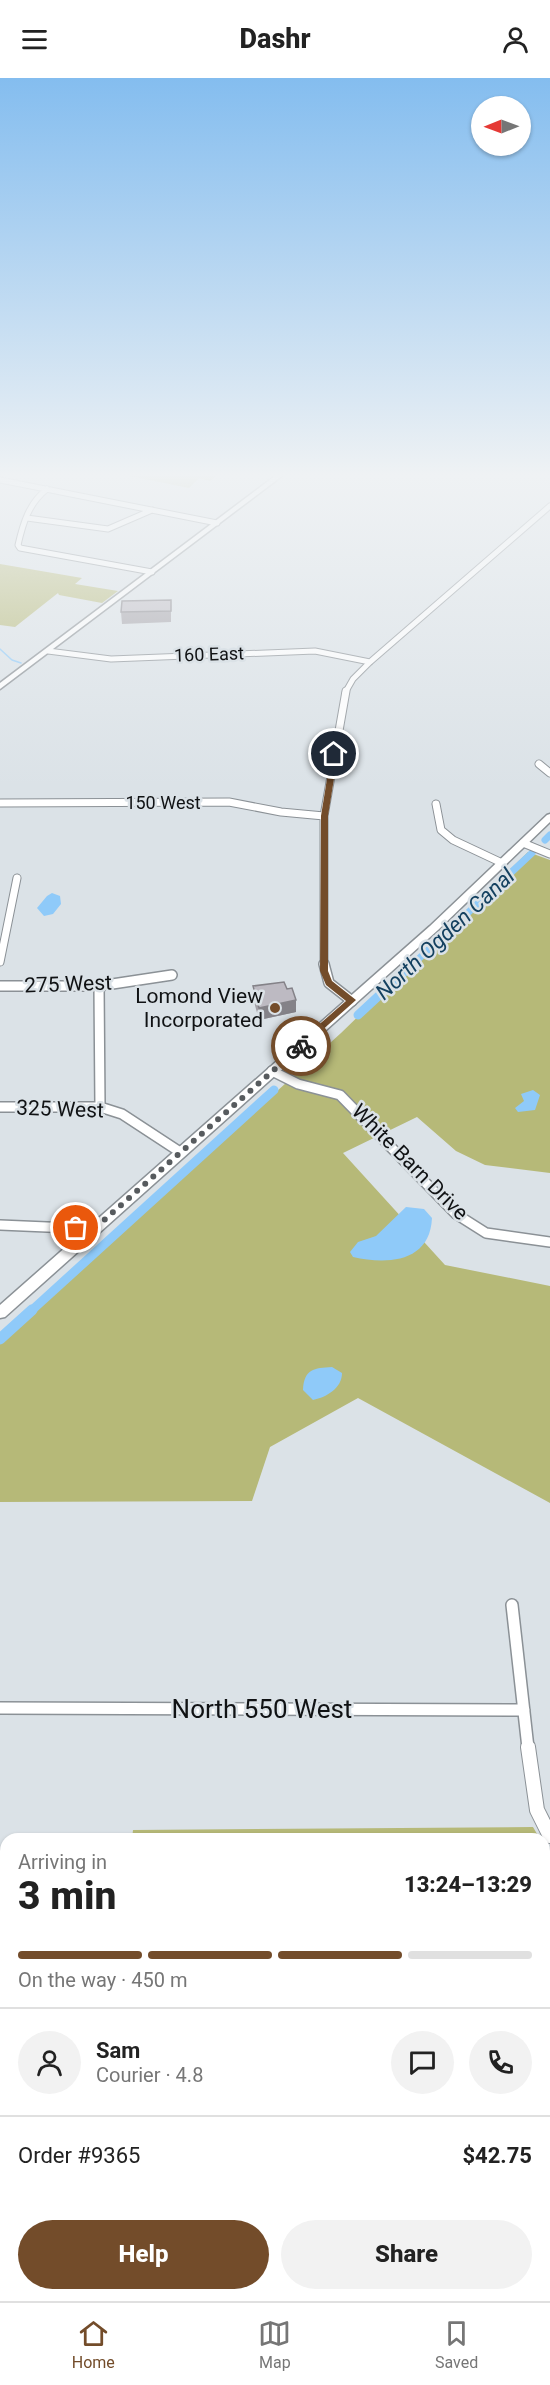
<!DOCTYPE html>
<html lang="en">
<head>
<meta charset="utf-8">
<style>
  body { margin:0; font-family:Roboto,sans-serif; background:#f2f2f2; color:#222; height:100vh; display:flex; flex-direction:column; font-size:22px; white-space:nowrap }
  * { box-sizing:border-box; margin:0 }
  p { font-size:20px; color:#767676 }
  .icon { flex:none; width:33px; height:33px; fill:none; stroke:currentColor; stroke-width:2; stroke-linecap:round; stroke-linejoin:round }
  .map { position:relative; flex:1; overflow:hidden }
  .panel { position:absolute; left:0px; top:1755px; width:550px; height:468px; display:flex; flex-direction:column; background:#fff; border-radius:18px 18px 0 0; box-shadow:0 2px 4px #0004 }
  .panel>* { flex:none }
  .needle { width:39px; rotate:269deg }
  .buttons { position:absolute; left:471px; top:18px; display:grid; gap:12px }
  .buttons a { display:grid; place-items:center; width:60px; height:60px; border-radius:50%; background:#fff; box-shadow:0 2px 4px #0004; font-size:30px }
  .pin { position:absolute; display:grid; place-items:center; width:51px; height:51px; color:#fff; margin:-26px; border:3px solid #fff; border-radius:50%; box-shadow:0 2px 6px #0007 }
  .courier { position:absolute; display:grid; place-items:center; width:60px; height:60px; margin:-30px; border:4px solid #734c2a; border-radius:50%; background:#fff; color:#222; box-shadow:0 2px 8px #0007 }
  .head em { font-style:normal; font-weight:800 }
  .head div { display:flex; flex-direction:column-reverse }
  .head { display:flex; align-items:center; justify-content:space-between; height:102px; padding:0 18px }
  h1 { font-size:39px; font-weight:800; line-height:45px }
  .bar { display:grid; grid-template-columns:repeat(4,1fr); gap:9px 6px; align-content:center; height:72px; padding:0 18px }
  .bar i { height:8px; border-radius:4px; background:#e0e0e0 }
  .bar .active { background:#734c2a }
  .bar p { grid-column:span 4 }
  .line { display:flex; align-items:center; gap:15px; padding:0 18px; border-top:2px solid #e0e0e0 }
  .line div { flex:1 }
  .round { display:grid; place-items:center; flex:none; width:63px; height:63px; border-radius:32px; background:#f2f2f2 }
  .action { display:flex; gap:12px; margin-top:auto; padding:12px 18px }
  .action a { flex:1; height:69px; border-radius:36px; background:#734c2a; color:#fff; font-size:24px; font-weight:800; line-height:69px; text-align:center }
  .action a+a { background:#f2f2f2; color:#222 }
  header { display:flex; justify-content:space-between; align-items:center; height:78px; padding:0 18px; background:#fff; font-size:27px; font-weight:800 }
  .tabs { display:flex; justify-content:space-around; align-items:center; height:84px; border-top:2px solid #e0e0e0; background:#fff; font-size:16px; color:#767676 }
  .tabs a { display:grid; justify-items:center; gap:3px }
  .tabs .active { color:#734c2a }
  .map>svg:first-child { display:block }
  .green { fill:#b6b978 }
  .water { fill:#8fcaf9 }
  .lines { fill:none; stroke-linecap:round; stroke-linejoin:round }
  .stream { stroke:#8fcaf9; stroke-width:1.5 }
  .canal-far2 { stroke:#8fcaf9; stroke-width:7 }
  .canal-far1 { stroke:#8fcaf9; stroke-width:9 }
  .canal { stroke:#8fcaf9; stroke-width:11 }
  .street-far4-casing { stroke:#8b9196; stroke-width:7 }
  .street-far3-casing { stroke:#8b9196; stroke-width:9 }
  .street-far2-casing { stroke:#8b9196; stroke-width:12 }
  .street-far1-casing { stroke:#8b9196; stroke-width:14 }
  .street-casing { stroke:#8b9196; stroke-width:16 }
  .secondary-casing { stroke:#8b9196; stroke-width:3 }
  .street-far4 { stroke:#fff; stroke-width:5 }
  .street-far3 { stroke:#fff; stroke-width:7 }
  .street-far2 { stroke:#fff; stroke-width:9 }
  .street-far1 { stroke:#fff; stroke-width:11 }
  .street { stroke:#fff; stroke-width:14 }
  .secondary { fill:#fff; fill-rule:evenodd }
  .wall { fill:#a3a0a7 }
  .shaded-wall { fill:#848288 }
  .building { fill:#bdbac2; stroke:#848288; stroke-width:1.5 }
  .route { fill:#734c2a }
  .done { stroke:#575b5e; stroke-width:6; stroke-dasharray:0 10.8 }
  .poi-dot { fill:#734c2a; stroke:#dbe2e7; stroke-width:2 }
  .labels { text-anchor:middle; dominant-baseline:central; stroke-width:5; stroke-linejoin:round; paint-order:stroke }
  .far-street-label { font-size:18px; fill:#101214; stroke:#dbe2e7 }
  .street-label { font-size:21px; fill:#101214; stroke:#dbe2e7 }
  .poi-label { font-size:21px; fill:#101214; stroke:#dbe2e7; text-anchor:end }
  .water-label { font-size:22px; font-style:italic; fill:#144160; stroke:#dbe2e7 }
  .near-street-label { font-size:26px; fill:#101214; stroke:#dbe2e7 }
</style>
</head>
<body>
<header><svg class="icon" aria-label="menu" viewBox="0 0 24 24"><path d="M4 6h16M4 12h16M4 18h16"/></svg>Dashr<svg class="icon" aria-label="person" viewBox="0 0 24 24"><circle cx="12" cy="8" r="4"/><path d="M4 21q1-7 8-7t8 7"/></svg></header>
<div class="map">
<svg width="550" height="2223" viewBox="0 0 550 2223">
  <rect width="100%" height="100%" fill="#dbe2e7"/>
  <!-- green -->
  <path class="green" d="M130 398H216L210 403 199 400 189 410Z
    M0 486 82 500 75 506 118 513 102 525 59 517 58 515 15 549 0 547Z
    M528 774 550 782V1095L485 1087 456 1073 417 1039 343 1075 445 1187 550 1208V1425L358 1320 270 1369 252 1423 0 1424V1265L341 955Z
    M533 1749 540 1761H132L133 1752Z
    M545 1767 550 1775V2062H544Z
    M0 1828H6V2061H0Z"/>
  <!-- water -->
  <path class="water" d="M52 815 60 818 61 826 53 836 44 838 37 830 47 818Z
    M533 1012 540 1017 535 1032 518 1034 515 1030 524 1023 521 1016Z
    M406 1129 424 1131 432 1140C430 1184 388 1187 353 1179L350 1174 358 1164 376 1158Z
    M332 1289 342 1295C342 1310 327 1319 313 1322L303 1312C304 1291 314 1290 332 1289Z"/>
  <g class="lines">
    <!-- stream -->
    <path class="stream" d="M0 571 12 582 21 585"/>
    <!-- canal-far2 -->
    <path class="canal-far2" d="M545 762 550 757
      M411 888 532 775"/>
    <!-- canal-far1 -->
    <path class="canal-far1" d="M358 937 413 886
      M31 1233 274 1012"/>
    <!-- canal -->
    <path class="canal" d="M0 1261 32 1232"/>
    <!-- street-far4 casing -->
    <g class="street-far4-casing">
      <path id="street-far4" d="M0 402 217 445
        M47 411C29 425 23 445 18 467L20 470 152 494
        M27 440 108 451 152 432
        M48 573 111 581 315 573 370 584
        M345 615 353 601 370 584 550 428"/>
    </g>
    <!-- street-far3 casing -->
    <g class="street-far3-casing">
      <path id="street-far3" d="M539 686 550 695
        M0 725 229 724 281 734 324 738
        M436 726 441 752 453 762 502 785
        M523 765 550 776
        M0 884 17 800
        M324 888V738L346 613"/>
    </g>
    <!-- street-far2 casing -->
    <g class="street-far2-casing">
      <path id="street-far2" d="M324 886 329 905 352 923
        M0 908H99L172 897
        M99 908 100 1029
        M272 993 298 1006 340 1017 456 1136 486 1155 550 1164
        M0 1029H100L122 1036 180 1074
        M0 1147 94 1151"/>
    </g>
    <!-- street-far1 casing -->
    <g class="street-far1-casing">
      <path id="street-far1" d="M512 1527 528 1670
        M0 1630 524 1632"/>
    </g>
    <!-- street casing -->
    <g class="street-casing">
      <path id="street" d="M528 1669 537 1732 550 1758"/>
    </g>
    <!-- secondary casing -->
    <g class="secondary-casing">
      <path id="secondary" d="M275 398H282L0 611V605Z
        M550 736V744L438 852 5 1239 0 1240V1227L430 848 547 737Z
        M0 2065H6V2085H0Z
        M544 2068H550V2088H544Z"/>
    </g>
    <!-- street-far4 -->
    <use href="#street-far4" class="street-far4"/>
    <!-- street-far3 -->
    <use href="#street-far3" class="street-far3"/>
    <!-- street-far2 -->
    <use href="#street-far2" class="street-far2"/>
    <!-- street-far1 -->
    <use href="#street-far1" class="street-far1"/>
    <!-- street -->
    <use href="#street" class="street"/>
    <!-- secondary -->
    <use href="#secondary" class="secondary"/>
  </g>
  <!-- wall -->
  <path class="wall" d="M171 522V544L122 546 121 534Z
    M253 908 296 934 259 942 253 920Z"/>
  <!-- shaded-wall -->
  <path class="shaded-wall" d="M296 922V934L259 942V930Z"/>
  <!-- building -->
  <path class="building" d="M171 522V533L121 534 122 523Z
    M284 904 287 911 292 910 296 922 259 930 253 908Z"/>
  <!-- sky -->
  <linearGradient id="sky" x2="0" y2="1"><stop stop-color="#84bdef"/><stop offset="0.56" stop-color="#eff2f4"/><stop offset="1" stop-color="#eff2f4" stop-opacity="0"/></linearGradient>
  <rect width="550" height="709" fill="url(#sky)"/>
  <!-- route -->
  <path class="route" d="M334 674 338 676 328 738V893L332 903 356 922 301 971 298 970V965L346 923 326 907 320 893 321 738 331 676Z"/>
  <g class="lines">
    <!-- done -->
    <path class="done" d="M76 1150 94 1151 301 968"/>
  </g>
  <!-- markers -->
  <circle class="poi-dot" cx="275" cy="930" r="6"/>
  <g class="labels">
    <!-- far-street labels -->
    <g class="far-street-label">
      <text transform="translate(209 576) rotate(-2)">160 East</text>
      <text x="163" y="724">150 West</text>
    </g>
    <!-- street labels -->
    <g class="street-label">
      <text transform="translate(68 906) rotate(-2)">275 West</text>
      <text transform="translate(60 1031) rotate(2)">325 West</text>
      <text transform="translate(410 1084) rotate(45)">White Barn Drive</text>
    </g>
    <!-- poi labels -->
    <g class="poi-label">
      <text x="263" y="918">Lomond View<tspan x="263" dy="24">Incorporated</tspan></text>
    </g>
    <!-- water labels -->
    <g class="water-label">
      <text transform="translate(445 856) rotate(-43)">North Ogden Canal</text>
    </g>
    <!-- near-street labels -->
    <g class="near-street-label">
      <text x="262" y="1631">North 550 West</text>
    </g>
  </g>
</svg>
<div class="buttons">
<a><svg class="needle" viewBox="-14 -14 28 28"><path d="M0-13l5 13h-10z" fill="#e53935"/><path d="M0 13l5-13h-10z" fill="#767676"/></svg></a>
</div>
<div class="pin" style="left:76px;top:1150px;background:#ea580c"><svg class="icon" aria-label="bag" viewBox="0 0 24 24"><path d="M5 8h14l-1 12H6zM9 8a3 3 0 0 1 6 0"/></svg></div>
<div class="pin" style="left:334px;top:676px;background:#1f2937"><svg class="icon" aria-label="home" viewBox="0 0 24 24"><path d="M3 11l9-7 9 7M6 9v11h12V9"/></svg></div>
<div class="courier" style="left:301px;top:968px"><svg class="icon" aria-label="bike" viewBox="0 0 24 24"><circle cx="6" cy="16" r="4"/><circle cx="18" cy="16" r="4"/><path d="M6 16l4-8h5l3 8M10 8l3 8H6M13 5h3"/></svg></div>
<section class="panel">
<div class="head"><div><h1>3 min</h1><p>Arriving in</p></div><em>13:24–13:29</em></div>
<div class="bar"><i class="active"></i><i class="active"></i><i class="active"></i><i></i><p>On the way · 450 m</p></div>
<div class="line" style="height:108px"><a class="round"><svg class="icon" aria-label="person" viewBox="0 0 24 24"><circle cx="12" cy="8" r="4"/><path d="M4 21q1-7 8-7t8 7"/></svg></a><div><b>Sam</b><p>Courier · 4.8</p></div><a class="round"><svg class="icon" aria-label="chat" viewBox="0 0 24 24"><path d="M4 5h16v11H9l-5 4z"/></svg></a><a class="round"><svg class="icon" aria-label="phone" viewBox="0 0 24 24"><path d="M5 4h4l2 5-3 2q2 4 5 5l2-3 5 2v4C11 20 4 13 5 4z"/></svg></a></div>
<div class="line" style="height:78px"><div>Order #9365</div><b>$42.75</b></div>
<div class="action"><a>Help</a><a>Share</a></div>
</section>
</div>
<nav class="tabs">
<a class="active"><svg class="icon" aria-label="home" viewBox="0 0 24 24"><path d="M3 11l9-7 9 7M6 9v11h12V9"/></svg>Home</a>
<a><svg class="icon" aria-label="map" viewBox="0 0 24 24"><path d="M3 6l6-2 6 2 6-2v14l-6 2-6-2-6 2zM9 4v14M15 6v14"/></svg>Map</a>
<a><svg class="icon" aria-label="saved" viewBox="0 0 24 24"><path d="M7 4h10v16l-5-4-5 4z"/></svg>Saved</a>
</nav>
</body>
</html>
